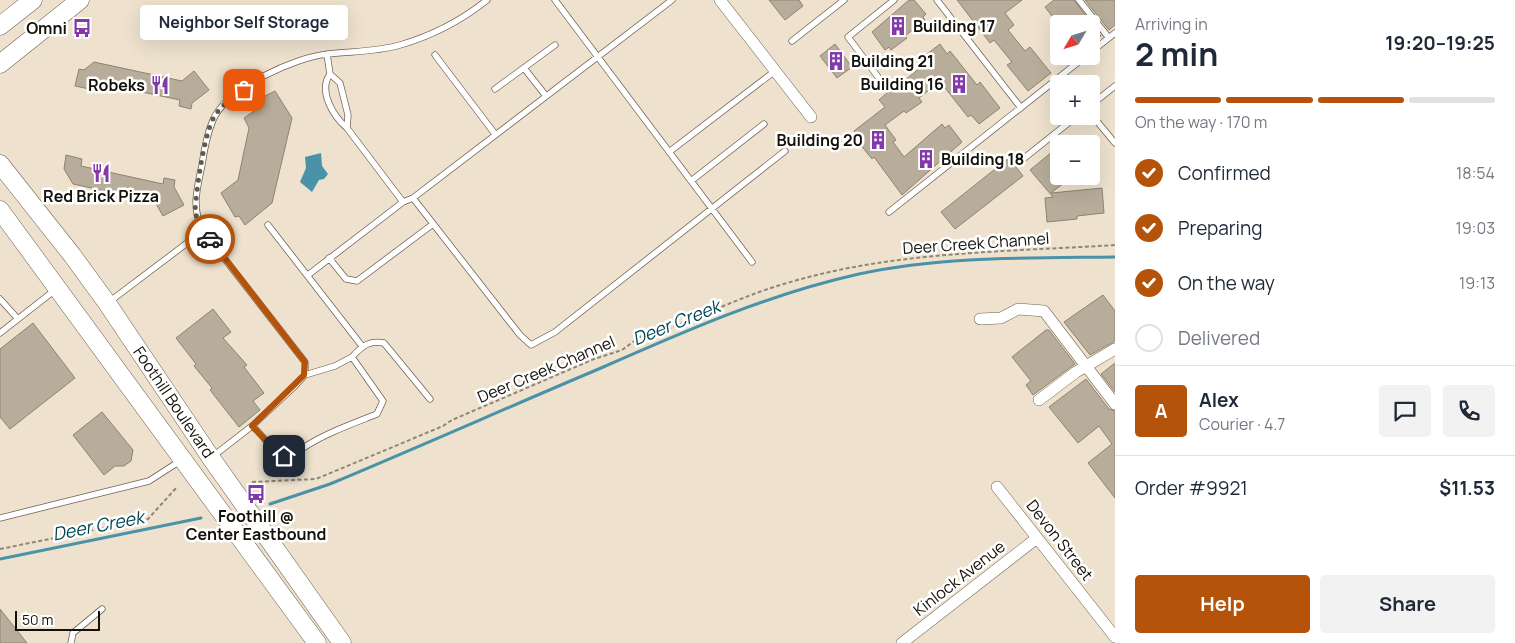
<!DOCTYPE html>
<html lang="en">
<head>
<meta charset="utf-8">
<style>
  body { margin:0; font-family:Manrope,sans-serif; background:#f2f2f3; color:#1f2937; height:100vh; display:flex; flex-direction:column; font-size:19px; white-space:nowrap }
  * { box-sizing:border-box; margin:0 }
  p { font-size:16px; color:#747a83 }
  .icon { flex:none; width:28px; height:28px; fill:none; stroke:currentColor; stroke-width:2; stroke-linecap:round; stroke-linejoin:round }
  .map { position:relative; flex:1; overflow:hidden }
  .drawer { display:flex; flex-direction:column; background:#fff; width:400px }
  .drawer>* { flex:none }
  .needle { width:32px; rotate:232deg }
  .fabs { position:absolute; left:1050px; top:15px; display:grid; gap:10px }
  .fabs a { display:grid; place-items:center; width:50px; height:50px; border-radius:5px; background:#fff; box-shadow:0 5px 20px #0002; font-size:25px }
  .scale { position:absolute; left:15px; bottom:12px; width:85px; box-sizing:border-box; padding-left:5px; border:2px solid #14100a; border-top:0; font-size:14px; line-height:18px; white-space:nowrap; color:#14100a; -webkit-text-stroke:4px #fff; paint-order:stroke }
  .pin { position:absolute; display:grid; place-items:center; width:42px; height:42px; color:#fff; margin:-21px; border-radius:10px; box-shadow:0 2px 8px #0006 }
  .courier { position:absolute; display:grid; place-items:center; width:50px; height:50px; margin:-25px; border:4px solid #b45309; border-radius:50%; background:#fff; color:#222; box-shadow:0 1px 6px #0007 }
  .bubble { position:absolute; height:35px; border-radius:5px; background:#fff; box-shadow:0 5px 20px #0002; font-size:16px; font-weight:700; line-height:35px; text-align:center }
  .headline em { font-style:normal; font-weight:700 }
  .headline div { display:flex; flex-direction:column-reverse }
  .headline { display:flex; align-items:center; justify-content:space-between; height:85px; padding:0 20px }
  h1 { font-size:32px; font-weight:700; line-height:38px }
  .bar { display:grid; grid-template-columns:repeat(4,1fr); gap:8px 5px; align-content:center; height:60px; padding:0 20px }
  .bar i { height:6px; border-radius:4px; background:#e0e1e3 }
  .bar .current { background:#b45309 }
  .bar p { grid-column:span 4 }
  .line { display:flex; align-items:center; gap:12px; padding:0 20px; border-top:1px solid #e0e1e3 }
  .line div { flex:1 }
  .round { display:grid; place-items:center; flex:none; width:52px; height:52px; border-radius:5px; background:#f2f2f3 }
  ol { padding:0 20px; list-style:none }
  li { display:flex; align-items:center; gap:15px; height:55px }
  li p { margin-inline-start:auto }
  li .icon { padding:5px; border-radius:50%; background:#b45309; color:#fff; stroke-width:4 }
  li:last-child { color:#747a83 }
  li i { width:28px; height:28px; border:2px solid #e0e1e3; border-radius:50% }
  .button { display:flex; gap:10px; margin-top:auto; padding:10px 20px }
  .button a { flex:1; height:58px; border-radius:5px; background:#b45309; color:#fff; font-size:20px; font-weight:700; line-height:58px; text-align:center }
  .button a+a { background:#f2f2f3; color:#1f2937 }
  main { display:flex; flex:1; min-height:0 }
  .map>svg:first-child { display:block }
  .water { fill:#4992a7 }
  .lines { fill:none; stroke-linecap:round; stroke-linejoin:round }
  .stream { stroke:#4992a7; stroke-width:3 }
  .building { fill:#b8ad9a; stroke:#8e8371 }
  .lane-casing { stroke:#6e6352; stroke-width:7 }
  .street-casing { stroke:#6e6352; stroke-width:12 }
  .primary-casing { stroke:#6e6352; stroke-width:19 }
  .path { stroke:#8f8678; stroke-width:2; stroke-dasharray:4 2.5; stroke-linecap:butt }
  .lane { stroke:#fff; stroke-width:5.5 }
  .street { stroke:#fff; stroke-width:11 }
  .primary { stroke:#fff; stroke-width:18 }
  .done { stroke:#605a4f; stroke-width:5; stroke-dasharray:0 9 }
  .route { stroke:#b45309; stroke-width:6 }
  .labels { text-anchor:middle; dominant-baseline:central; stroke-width:5; stroke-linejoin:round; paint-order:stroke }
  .poi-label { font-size:16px; font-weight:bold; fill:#14100a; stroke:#fff; text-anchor:end }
  .street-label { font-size:16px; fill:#14100a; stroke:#fff }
  .water-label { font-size:18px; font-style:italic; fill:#004655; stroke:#fff }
</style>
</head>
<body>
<main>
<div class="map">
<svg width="1115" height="643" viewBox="0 0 1115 643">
  <rect width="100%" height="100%" fill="#eee2ce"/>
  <!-- water -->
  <path class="water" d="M321 153 322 166 328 174 324 179 319 180 312 192 300 182 306 168 305 157Z"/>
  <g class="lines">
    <!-- stream -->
    <path class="stream" d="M270 504 330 484C421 446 511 406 601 368 685 331 769 294 859 274 942 256 1030 258 1115 257
      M0 559 201 518"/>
  </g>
  <!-- building -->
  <path class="building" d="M769 0H799L803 6 785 20Z
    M909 0H914L926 14 923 17 925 20 905 36 907 38 891 50 889 47 885 50 872 32Z
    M957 0H1022L1005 13 1014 25 1008 30 1025 51 1030 47 1051 73 1028 91 1007 65 1012 62 994 40 990 43Z
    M1054 0H1074L1101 36 1091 43V24H1058L1045 7Z
    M1085 0H1115V25L1109 30Z
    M835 44 852 67 837 78 820 56Z
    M940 44 947 54 950 51 977 85 980 82 1000 108 979 124 971 115 968 117 942 84 938 86 937 84 919 98 922 102 906 113 904 111 885 125 896 140 893 142 904 157 942 124 945 128 949 125 962 142 902 195 874 157 872 159 859 143 862 141 854 131 885 107 879 100 888 92 887 89 902 77 905 80 926 63 922 58Z
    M94 62 182 81 194 71 209 90 192 103 191 109 179 106 180 100 132 90 131 92 95 84 94 90 75 86 79 69 84 70Z
    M275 91 292 118 272 203 245 225 239 216 235 217 221 193 238 180 249 128 244 118 253 112 251 103Z
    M1059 151V176H1073L1051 193 1102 188 1104 213 1077 216V219L1047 222 1045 198 1053 197 1030 170 1052 152 1054 155Z
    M66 155 82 159 81 166 163 184 164 178 175 180 174 187 184 205 163 216 155 202 73 184 64 169Z
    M1009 158 1023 176 955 229 941 212Z
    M1103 295 1115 311V341L1090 355 1064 322Z
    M213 309 231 332 223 338 247 365 244 367 264 393 253 401 260 410 239 427 210 390 212 388 194 366 196 364 176 338Z
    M33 323 75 378 10 429 0 417V349Z
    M1046 330H1049L1075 364 1033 395 1026 385 1031 381 1012 357Z
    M1115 363V392L1101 374Z
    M1086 379 1109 409 1115 411V498L1088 463 1112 444 1099 426 1078 443 1049 407Z
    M102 412 133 450 131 461 124 466H115L104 475 73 435Z
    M0 609 27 643H0Z"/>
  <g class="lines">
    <!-- lane casing -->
    <g class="lane-casing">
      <path id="lane" d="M555 0 752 262
        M937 0 1021 108
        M1079 0 1109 38
        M792 41 844 0
        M1091 52 1115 33
        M327 54 330 74 340 83 348 115 347 128
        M435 55 495 134
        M524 68 546 96
        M330 74C318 91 333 116 347 128L403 202
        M878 77 848 37 894 0
        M495 89 555 45
        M1091 105 1115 86
        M1091 114 1115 143
        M669 152 775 71
        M1018 163 1077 116
        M691 181 764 124
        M413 198 520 335 531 345 555 332 785 151
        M889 212 1086 56
        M268 225 362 346
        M329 258 346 279 357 281 433 224
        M308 275 403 202 413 198 672 0
        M0 299 18 319
        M109 302 203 231
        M0 333 55 290
        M305 375 335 366 352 357
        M252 426C260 432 276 454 282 456 290 458 297 452 303 448 326 433 352 424 377 414L383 401 352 357C362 346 369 340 384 343L430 399
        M212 457 252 426 295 386 305 375V362L203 231C191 208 197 189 202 165 204 151 207 134 213 120 227 88 295 57 328 54 352 51 376 52 400 45 431 36 462 20 487 0
        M0 518 149 481 180 461
        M71 643 73 633 102 609"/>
    </g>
    <!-- street casing -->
    <g class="street-casing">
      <path id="street" d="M720 0 811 117
        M980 319 1001 318 1018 309 1044 311 1115 404
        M1039 400 1076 372 1115 349
        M997 487 1115 637
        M902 643 1037 538"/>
    </g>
    <!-- primary casing -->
    <g class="primary-casing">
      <path id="primary" d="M0 26 33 0
        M0 64 80 0
        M0 164 72 255 107 303 211 458 342 643
        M0 210 317 643"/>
    </g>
    <!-- path -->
    <path class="path" d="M252 482 316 479 443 426 452 420 594 359 622 350 648 331H663C704 315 745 295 787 283 894 251 1005 252 1115 245
      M0 549 148 519 177 487"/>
    <!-- lane -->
    <use href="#lane" class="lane"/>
    <!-- street -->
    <use href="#street" class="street"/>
    <!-- primary -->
    <use href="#primary" class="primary"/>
  </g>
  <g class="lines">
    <!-- done -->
    <path class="done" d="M210 239 197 218 195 212C196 191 204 136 213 119 219 107 233 97 244 90"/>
    <!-- route -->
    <path class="route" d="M210 239 305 362 304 375 252 426C263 436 271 449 284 456"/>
  </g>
  <!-- icons -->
  <defs>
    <g id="building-bare" transform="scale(1.5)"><path d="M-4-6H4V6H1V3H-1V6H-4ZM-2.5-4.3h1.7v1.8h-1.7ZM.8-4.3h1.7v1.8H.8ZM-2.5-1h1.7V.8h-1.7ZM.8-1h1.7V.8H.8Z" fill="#8339aa" stroke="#fff" stroke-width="2.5" paint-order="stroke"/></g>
    <g id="bus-bare" transform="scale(1.5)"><path d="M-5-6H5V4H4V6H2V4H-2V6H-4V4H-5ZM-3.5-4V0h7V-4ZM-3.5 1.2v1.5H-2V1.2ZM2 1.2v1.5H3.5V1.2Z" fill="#8339aa" stroke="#fff" stroke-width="2.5" paint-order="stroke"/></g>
    <g id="restaurant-bare" transform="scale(1.5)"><path d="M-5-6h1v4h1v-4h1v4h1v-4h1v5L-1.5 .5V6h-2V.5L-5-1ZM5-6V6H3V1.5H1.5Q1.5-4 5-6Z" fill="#8339aa" stroke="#fff" stroke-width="2.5" paint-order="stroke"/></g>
  </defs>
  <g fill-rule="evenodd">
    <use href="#building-bare" x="898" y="26"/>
    <use href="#bus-bare" x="82" y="28"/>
    <use href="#building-bare" x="836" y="61"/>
    <use href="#building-bare" x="959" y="84"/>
    <use href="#restaurant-bare" x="160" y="85"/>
    <use href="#building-bare" x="878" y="140"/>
    <use href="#building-bare" x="926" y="159"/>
    <use href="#restaurant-bare" x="101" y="173"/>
    <use href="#bus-bare" x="256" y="494"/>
  </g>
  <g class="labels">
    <!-- poi labels -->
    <g class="poi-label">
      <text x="913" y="26" text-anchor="start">Building 17</text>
      <text x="67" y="28">Omni</text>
      <text x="851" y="61" text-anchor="start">Building 21</text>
      <text x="944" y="84">Building 16</text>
      <text x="145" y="85">Robeks</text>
      <text x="863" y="140">Building 20</text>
      <text x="941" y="159" text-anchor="start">Building 18</text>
      <text x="101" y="196" text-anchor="middle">Red Brick Pizza</text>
      <text x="256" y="516" text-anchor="middle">Foothill @<tspan x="256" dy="18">Center Eastbound</tspan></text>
    </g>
    <!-- street labels -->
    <g class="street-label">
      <text transform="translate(976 243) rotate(-4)">Deer Creek Channel</text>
      <text transform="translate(546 369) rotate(-23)">Deer Creek Channel</text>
      <text transform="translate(174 402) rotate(56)">Foothill Boulevard</text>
      <text transform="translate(1060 540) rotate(52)">Devon Street</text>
      <text transform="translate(959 578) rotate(-38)">Kinlock Avenue</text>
    </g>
    <!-- water labels -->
    <g class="water-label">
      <text transform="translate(676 322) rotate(-22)">Deer Creek</text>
      <text transform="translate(98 525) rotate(-11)">Deer Creek</text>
    </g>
  </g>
</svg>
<div class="fabs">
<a><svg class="needle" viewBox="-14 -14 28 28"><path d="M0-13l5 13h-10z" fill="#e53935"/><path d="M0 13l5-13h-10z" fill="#747a83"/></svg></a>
<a>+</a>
<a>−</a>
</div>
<div class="scale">50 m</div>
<div class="pin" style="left:244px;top:90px;background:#ea580c"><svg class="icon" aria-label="bag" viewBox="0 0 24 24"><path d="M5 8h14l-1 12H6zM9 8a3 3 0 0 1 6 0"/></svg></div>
<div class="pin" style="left:284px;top:456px;background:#1f2937"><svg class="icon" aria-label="home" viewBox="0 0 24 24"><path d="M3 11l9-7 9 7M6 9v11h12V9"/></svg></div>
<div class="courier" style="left:210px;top:239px"><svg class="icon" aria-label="car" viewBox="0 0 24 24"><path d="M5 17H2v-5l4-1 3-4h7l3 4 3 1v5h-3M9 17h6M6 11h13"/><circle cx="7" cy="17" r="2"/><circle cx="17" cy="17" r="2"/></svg></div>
<div class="bubble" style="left:140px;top:5px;width:208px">Neighbor Self Storage</div>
</div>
<section class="drawer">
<div class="headline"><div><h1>2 min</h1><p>Arriving in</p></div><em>19:20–19:25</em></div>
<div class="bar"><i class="current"></i><i class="current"></i><i class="current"></i><i></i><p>On the way · 170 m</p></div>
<ol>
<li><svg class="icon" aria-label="check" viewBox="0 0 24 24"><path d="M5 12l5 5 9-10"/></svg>Confirmed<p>18:54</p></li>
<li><svg class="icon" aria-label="check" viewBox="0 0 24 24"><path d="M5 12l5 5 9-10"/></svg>Preparing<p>19:03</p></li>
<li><svg class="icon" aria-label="check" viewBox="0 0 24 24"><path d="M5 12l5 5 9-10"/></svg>On the way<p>19:13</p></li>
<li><i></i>Delivered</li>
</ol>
<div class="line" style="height:90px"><b class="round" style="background:#b45309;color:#fff">A</b><div><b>Alex</b><p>Courier · 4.7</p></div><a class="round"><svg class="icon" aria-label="chat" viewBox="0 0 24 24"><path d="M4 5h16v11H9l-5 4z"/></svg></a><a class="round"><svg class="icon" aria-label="phone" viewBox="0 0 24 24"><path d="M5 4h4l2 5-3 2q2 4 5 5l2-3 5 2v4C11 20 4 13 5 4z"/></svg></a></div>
<div class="line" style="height:65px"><div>Order #9921</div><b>$11.53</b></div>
<div class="button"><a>Help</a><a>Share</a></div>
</section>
</main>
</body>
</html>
